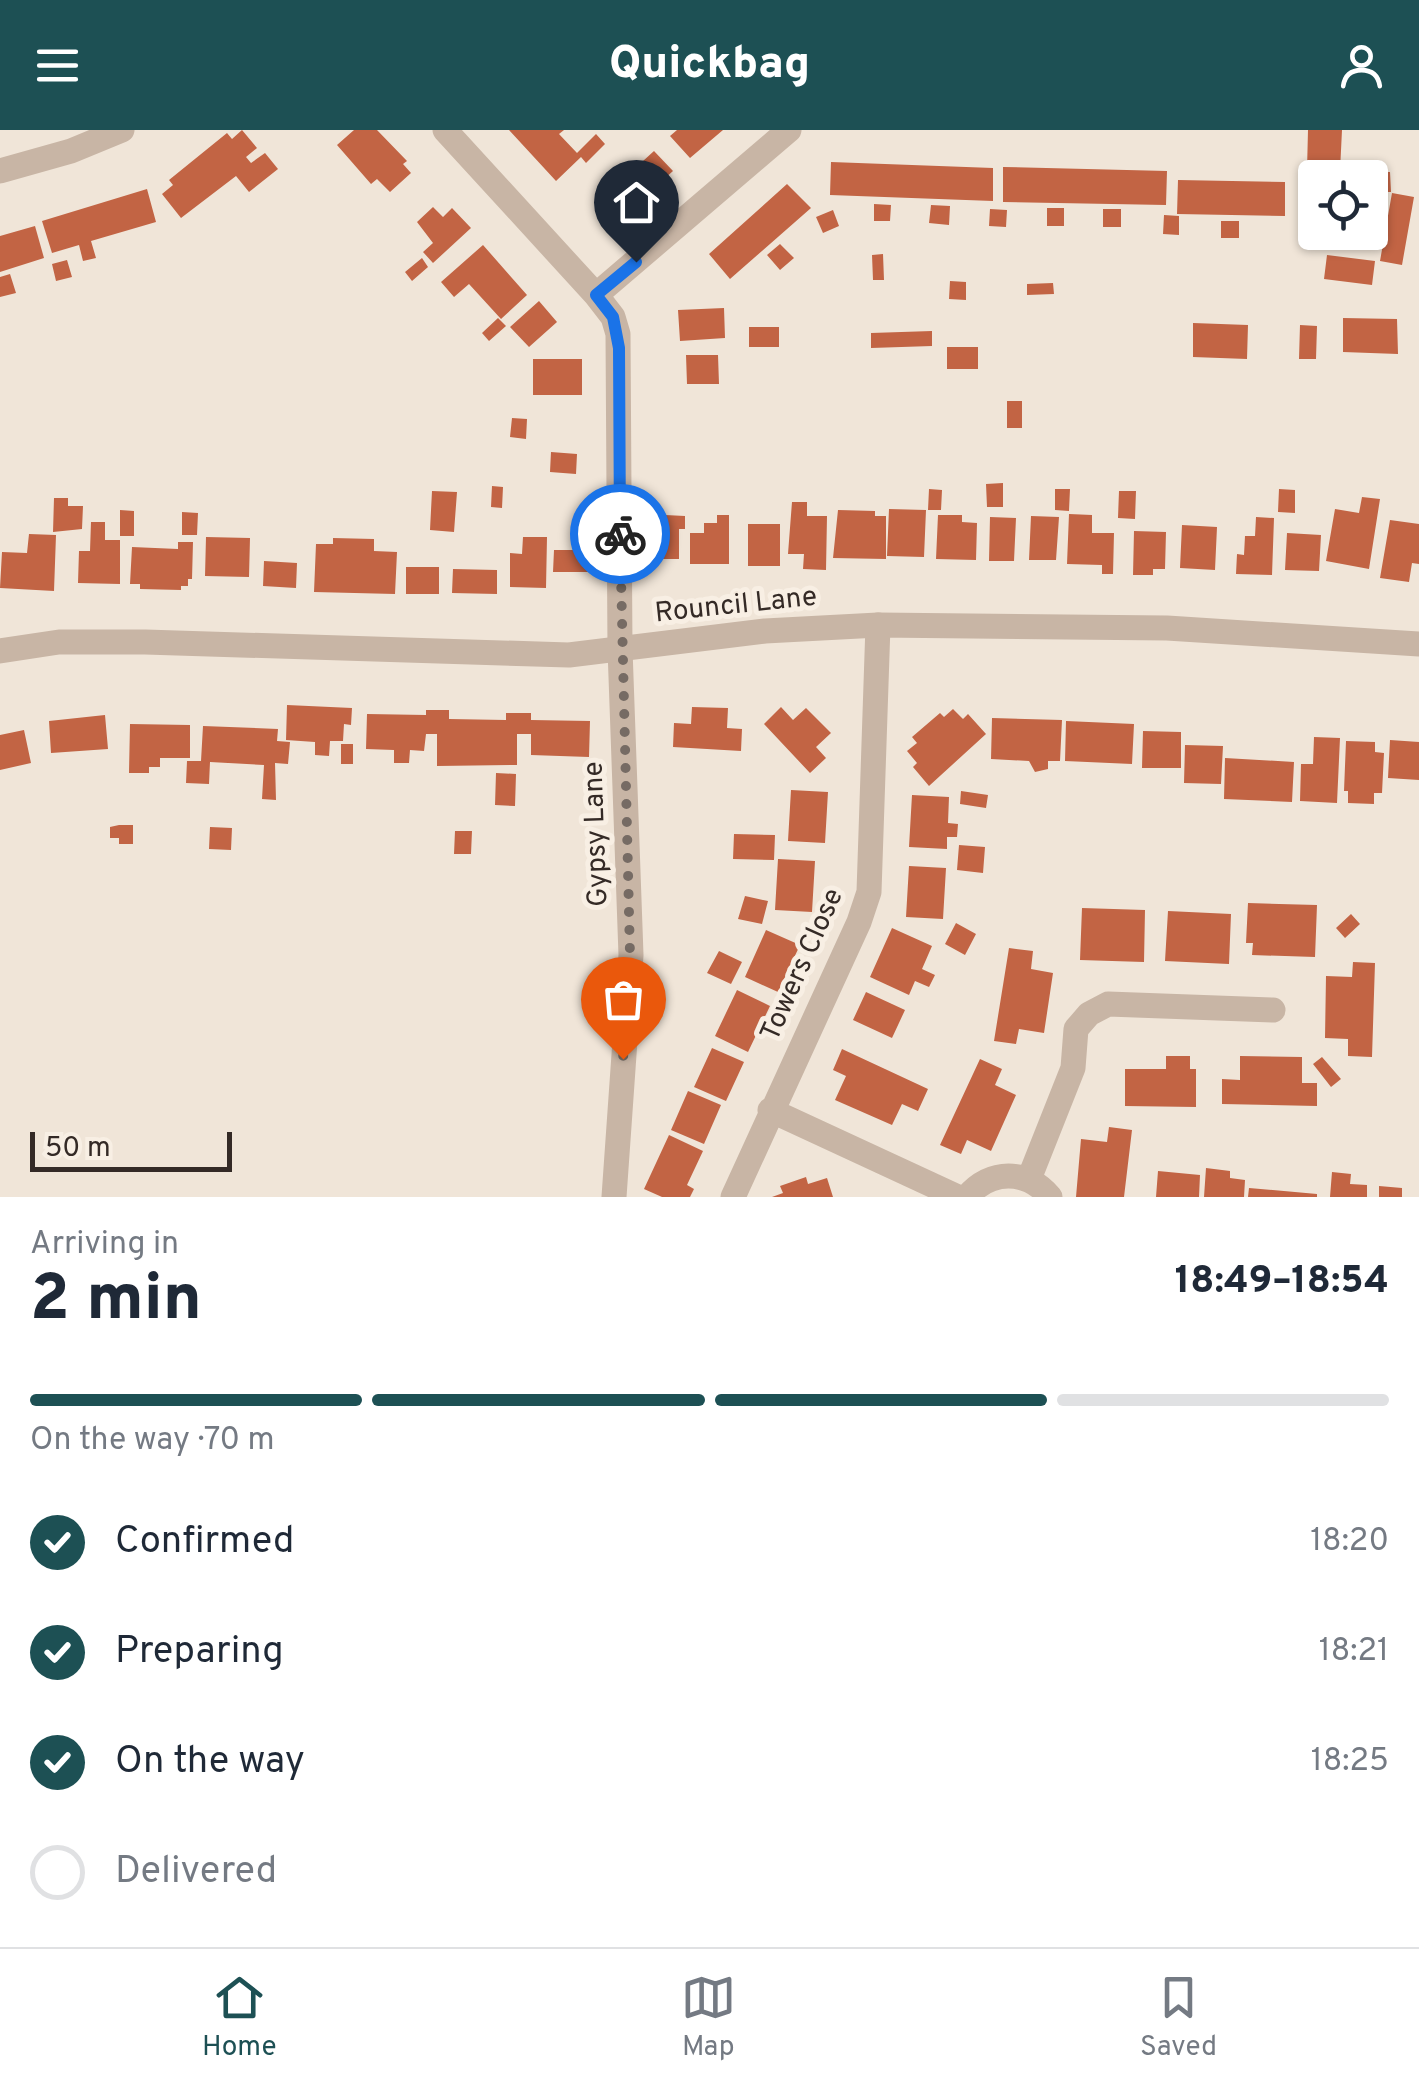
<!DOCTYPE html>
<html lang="en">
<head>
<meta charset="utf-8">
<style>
  body { margin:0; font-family:Overpass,sans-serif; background:#f2f2f3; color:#1f2937; height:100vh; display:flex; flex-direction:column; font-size:38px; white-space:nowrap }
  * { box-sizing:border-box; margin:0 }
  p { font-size:32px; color:#747a83 }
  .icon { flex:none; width:55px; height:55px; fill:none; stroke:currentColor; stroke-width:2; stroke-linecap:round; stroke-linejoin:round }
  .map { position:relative; height:1067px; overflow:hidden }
  .side { display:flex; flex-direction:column; background:#fff; flex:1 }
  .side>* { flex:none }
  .tools { position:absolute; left:1298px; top:30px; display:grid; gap:20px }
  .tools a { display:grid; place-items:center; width:90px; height:90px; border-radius:10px; background:#fff; box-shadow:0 2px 8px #0004; font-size:50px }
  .scale { position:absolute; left:30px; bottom:25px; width:202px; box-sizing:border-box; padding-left:10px; border:5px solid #342a26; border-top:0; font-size:28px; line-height:35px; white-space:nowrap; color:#342a26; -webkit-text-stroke:8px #f8efe4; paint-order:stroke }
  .pin { position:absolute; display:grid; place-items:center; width:85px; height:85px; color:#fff; margin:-102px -42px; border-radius:50% 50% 50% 0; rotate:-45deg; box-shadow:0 0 10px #0007 }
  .pin .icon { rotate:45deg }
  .courier { position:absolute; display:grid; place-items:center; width:100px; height:100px; margin:-50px; border:8px solid #1a73e8; border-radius:50%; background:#fff; color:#222; box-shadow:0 2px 12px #0007 }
  .summary em { font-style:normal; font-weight:800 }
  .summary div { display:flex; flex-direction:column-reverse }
  .summary { display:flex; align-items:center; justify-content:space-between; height:170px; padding:0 30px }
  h1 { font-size:65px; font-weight:800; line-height:75px }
  .bar { display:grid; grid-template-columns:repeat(4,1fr); gap:15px 10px; align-content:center; height:120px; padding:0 30px }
  .bar i { height:12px; border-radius:8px; background:#e0e1e3 }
  .bar .current { background:#1d5054 }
  .bar p { grid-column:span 4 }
  ol { padding:0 30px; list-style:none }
  li { display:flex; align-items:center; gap:30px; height:110px }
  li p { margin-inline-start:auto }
  li .icon { padding:10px; border-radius:50%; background:#1d5054; color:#fff; stroke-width:4 }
  li:last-child { color:#747a83 }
  li i { width:55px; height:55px; border:5px solid #e0e1e3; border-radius:50% }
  header { display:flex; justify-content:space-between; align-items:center; height:130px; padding:0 30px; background:#1d5054; color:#fff; font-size:45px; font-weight:800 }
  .dock { display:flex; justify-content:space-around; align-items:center; height:140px; border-top:2px solid #e0e1e3; background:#fff; font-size:28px; color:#747a83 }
  .dock a { display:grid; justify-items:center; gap:5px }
  .dock .current { color:#1d5054 }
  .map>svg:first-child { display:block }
  .building { fill:#c26444 }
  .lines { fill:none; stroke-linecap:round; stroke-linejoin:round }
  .minor { stroke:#c8b5a5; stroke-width:25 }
  .tertiary { stroke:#c8b5a5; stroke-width:25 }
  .done { stroke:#766b64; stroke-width:10; stroke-dasharray:0 18 }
  .route { stroke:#1a73e8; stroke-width:12 }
  .labels { text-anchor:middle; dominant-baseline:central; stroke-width:10; stroke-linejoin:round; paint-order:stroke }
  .street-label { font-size:28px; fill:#342a26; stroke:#f8efe4 }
</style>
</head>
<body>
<header><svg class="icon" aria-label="menu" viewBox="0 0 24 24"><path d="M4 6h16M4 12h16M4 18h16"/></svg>Quickbag<svg class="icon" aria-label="person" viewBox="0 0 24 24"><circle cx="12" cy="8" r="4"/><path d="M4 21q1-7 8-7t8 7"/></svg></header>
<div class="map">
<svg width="1419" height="1067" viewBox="0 0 1419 1067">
  <rect width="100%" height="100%" fill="#f0e5d8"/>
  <!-- building -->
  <path class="building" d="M242 0 257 18 246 27 251 33 265 23 278 39 249 62 236 46 181 88 162 64 173 55 169 50 227 3 232 9Z
    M354 0H377L407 31 403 34 411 43 390 62 377 49 371 54 337 15Z
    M509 0H564L559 4 577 23 596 4 605 14 586 33 581 27 556 51Z
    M677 0H723L690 28 670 6Z
    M1308 0H1342L1340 41 1307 40Z
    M654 21 673 41 627 82 609 62Z
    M1365 31V48H1346L1345 32Z
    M831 32 993 38V71L830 65Z
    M1003 37 1167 41 1166 75 1003 72Z
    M1370 42H1390L1391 62H1370Z
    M1178 50 1285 52V86L1177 84Z
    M787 54 811 78 730 149 709 124Z
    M147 59 156 92 91 111 96 128 83 131 79 115 52 123 42 91Z
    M1392 63 1414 67 1402 135 1380 131Z
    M874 74 891 75 890 91H874Z
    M931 75 950 76 949 95 929 93Z
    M433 77 443 87 452 78 471 98 433 133 423 122 433 113 417 92Z
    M1047 78H1064V96H1047Z
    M990 79 1007 80 1006 97 989 96Z
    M1103 79H1121V97H1103Z
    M833 80 839 96 823 103 816 87Z
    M1164 85 1179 86V105L1163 104Z
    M1298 85H1312L1311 107 1298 106Z
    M1221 91H1239V108H1221Z
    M35 96 44 128 0 142V106Z
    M780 114 794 128 780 140 767 125Z
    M483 115 527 165 501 189 469 154 454 167 441 152Z
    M883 124 884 150H873L872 125Z
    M1327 125 1375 131 1372 155 1324 149Z
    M422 128 428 137 412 151 405 142Z
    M67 130 72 147 56 151 52 134Z
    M10 144 16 163 0 167V147Z
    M950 151 966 152V170L949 169Z
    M1053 153 1054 164 1027 165V154Z
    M539 171 557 192 529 217 510 197Z
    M724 178 725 208 680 211 678 180Z
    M498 188 506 196 489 211 482 203Z
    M1343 188 1397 189 1398 224 1343 222Z
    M1193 193 1248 195 1247 229 1193 227Z
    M1300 195 1317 196 1316 229H1299Z
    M749 197H779V217H749Z
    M932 201V216L871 218V203Z
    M947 217H978V239H947Z
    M686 225H718L719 254H687Z
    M533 229H582V265H533Z
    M1007 271H1022V298H1007Z
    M512 288 527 289 526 309 510 307Z
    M551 322 577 324 576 344 550 342Z
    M1003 353V377H987L986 354Z
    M492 356 503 357 502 378 491 377Z
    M929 359 942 360 941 380H928Z
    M1055 359H1070L1069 381 1055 380Z
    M1279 359 1295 360V383L1278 382Z
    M432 361 457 362 454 402 430 400Z
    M1119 361H1136L1135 389 1118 388Z
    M1362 367 1380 369 1369 439 1326 431 1335 379 1359 383Z
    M54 368H68V376H83L82 399 53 402Z
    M792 372H807V386H827L826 440 803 439 804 424H788Z
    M644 373H657L658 395H644Z
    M889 379 926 380 924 427 887 426Z
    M120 380 134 381V406H120Z
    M838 380 875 381V386H886V429L833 428Z
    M182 382 198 383 197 405H182Z
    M1069 384 1092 385V403H1114L1113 444H1102V435L1067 434Z
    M665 385 685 386V399H679V429H653V398H665Z
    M717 385H729V434H690V403H704V393H717Z
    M938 385H962V392L977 393 976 430 936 429Z
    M1031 386 1059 387 1056 430H1029Z
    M990 387 1016 388 1014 431H989Z
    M1256 387 1274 388 1272 445 1236 444 1237 424 1244 425 1245 406H1255Z
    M1390 390 1419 394V434L1412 433 1409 452 1380 448Z
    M91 392H105V410H120V454L78 453 79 421H90Z
    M748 394H780V436H748Z
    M574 395H596V442H553L554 420H573Z
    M1182 395 1217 397 1215 440 1180 438Z
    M1134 401 1166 402 1165 439H1153V445H1133Z
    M1287 403 1321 405 1319 441 1285 440Z
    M29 404 56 405 54 461 0 458 2 422 27 423Z
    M206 407 250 408 249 447 205 446Z
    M523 407H547L546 458 510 457V423L522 424Z
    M333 408 374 409V421L397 422 395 464 314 462 316 414H333Z
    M178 412H193L192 449H188V456H181V460L140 459V454H130L132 417 178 419Z
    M264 431 297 433 296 458 263 456Z
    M406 437H439V464H406Z
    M453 439 497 440V464L452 463Z
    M287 575 352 578 351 595 344 594 343 611H330L329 626 315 625V612L286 610Z
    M692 577 728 578 727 598 742 599 741 621 673 617 674 593 691 594Z
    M781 577 793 590 806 578 831 603 816 617 826 628 810 643 764 594Z
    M953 579 963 589 968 584 986 604 929 656 913 637 917 633 907 621 917 613 912 607 940 583 944 587Z
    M426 580H449V589L506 590V583H531V590L590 591 589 627 531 625V604H517V635L437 636V604H426L424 621 410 620 409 633H394V620L366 619 367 584 426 585Z
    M105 585 108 619 51 623 49 591Z
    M992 588 1062 590 1060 631H1048V639L1035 642 1029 631 991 629Z
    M1066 591 1134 594 1132 634 1065 631Z
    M130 594 190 595V628H160V637H149V643H129Z
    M203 596 278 599 277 611 290 612 288 634 275 633 276 670 262 669 264 635 210 632 209 654 186 653 187 631H201Z
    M24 600 31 633 0 640V605Z
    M1143 601 1181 602V638H1142Z
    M1314 607 1340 608 1337 673 1300 671 1301 634H1313Z
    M1390 610 1419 612V650L1388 648Z
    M1346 611 1375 612V622L1384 623 1382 663H1374V674L1348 673V661H1344Z
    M341 614H353V634H341Z
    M1185 615 1223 616 1221 654 1184 653Z
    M1225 628 1294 632 1292 672 1224 669Z
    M496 643 516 644 515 676 495 675Z
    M791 660 828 662 825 713 788 711Z
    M961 661 988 665 986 678 960 674Z
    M912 665 949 667 948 693 958 694 957 707H947V719L909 717Z
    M119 695H133V714H119V708H110V697Z
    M210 697 232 698 231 720 209 719Z
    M455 701H472L471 724H454Z
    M734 704 775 705 774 730 733 729Z
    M959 715 985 717 983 743 957 740Z
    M778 729 815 731 812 782 775 780Z
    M909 736 946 738 943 789 906 787Z
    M745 766 768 771 762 794 738 789Z
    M1248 773 1317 775 1315 827 1252 825 1253 813H1246Z
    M1082 778 1145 780 1144 832 1080 830Z
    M1168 781 1231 784 1229 834 1165 831Z
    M1351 784 1360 794 1345 808 1336 798Z
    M956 793 976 804 965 825 945 814Z
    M892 798 932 816 922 839 935 845 929 857 915 851 909 865 870 847Z
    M766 800 800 815 778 862 745 847Z
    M1009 818 1033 821 1031 839 1053 843 1044 903 1019 899 1016 914 994 911Z
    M719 821 742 832 731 854 707 843Z
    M1353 832 1375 833 1372 927 1348 926V909L1325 908 1326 846 1352 847Z
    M737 860 770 876 748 922 715 906Z
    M866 862 905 880 892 908 853 890Z
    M712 918 744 932 726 971 694 957Z
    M842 919 928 959 918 981 902 974 892 995 835 970 846 946 833 940Z
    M1166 926H1190V939H1196V977L1125 976V939H1166Z
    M1240 926 1302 927V953H1317V976L1222 974V949L1240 950Z
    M1322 927 1341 949 1331 957 1313 934Z
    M980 929 1002 939 995 955 1016 965 991 1021 967 1010 961 1024 940 1015Z
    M688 961 721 975 704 1014 671 1000Z
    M1109 997 1132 1000 1124 1067H1076L1081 1009 1107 1012Z
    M669 1005 703 1021 687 1055 694 1059 690 1067H662L644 1059Z
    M1206 1038 1230 1041V1048L1245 1050 1244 1067H1204Z
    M1158 1041 1200 1045 1199 1067H1156Z
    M1332 1042 1351 1044 1350 1054 1367 1055V1067H1330Z
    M806 1047 808 1054 827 1048 833 1067H772L783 1063 780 1056Z
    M1379 1056 1402 1058V1067H1379Z
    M1249 1058 1317 1064V1067H1248Z"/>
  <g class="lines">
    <!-- minor -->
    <path class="minor" d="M445 0 596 165 613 187 618 204 620 519 631 825 614 1067
      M0 41 71 21 122 0
      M596 165 789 0
      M770 980 958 1067
      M1029 1049 1073 938 1076 899 1089 884 1108 874 1273 880
      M733 1067 859 792 869 762 878 495
      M967 1067C990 1039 1027 1039 1050 1067"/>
    <!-- tertiary -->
    <path class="tertiary" d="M0 521 59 512H145L569 525 765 501 878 495 1167 498 1419 514"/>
  </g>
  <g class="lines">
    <!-- done -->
    <path class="done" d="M620 404 630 825 623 929"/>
    <!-- route -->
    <path class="route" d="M620 404 619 218 613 187 596 165 636 132"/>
  </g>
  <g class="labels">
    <!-- street labels -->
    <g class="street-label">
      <text transform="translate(736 476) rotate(-6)">Rouncil Lane</text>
      <text transform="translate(597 704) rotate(-92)">Gypsy Lane</text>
      <text transform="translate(803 835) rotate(-66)">Towers Close</text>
    </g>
  </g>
</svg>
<div class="tools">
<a><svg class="icon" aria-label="locate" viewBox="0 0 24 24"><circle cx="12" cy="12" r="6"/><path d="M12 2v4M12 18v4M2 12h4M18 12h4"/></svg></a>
</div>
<div class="scale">50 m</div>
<div class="pin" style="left:623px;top:929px;background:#ea580c"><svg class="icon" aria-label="bag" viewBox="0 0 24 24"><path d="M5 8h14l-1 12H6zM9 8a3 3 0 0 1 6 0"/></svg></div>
<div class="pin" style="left:636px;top:132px;background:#1f2937"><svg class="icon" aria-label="home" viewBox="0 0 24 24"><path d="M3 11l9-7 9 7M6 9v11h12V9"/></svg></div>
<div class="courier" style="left:620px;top:404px"><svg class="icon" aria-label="bike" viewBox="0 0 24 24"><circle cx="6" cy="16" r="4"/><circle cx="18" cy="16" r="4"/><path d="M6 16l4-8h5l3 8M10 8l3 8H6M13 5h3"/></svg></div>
</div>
<section class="side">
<div class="summary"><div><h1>2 min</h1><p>Arriving in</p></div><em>18:49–18:54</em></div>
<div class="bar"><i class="current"></i><i class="current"></i><i class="current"></i><i></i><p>On the way · 70 m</p></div>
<ol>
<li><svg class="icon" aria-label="check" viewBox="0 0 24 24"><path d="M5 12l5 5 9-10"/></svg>Confirmed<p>18:20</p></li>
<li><svg class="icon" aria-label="check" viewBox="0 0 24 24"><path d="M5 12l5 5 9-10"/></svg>Preparing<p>18:21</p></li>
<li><svg class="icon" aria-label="check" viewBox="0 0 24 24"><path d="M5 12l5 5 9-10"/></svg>On the way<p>18:25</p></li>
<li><i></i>Delivered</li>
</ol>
</section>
<nav class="dock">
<a class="current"><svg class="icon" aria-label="home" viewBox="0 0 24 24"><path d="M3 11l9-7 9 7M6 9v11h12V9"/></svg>Home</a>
<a><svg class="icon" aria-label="map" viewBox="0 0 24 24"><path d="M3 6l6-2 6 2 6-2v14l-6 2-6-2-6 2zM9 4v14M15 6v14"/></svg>Map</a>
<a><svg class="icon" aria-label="saved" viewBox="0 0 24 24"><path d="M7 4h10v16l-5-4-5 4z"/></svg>Saved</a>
</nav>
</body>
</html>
